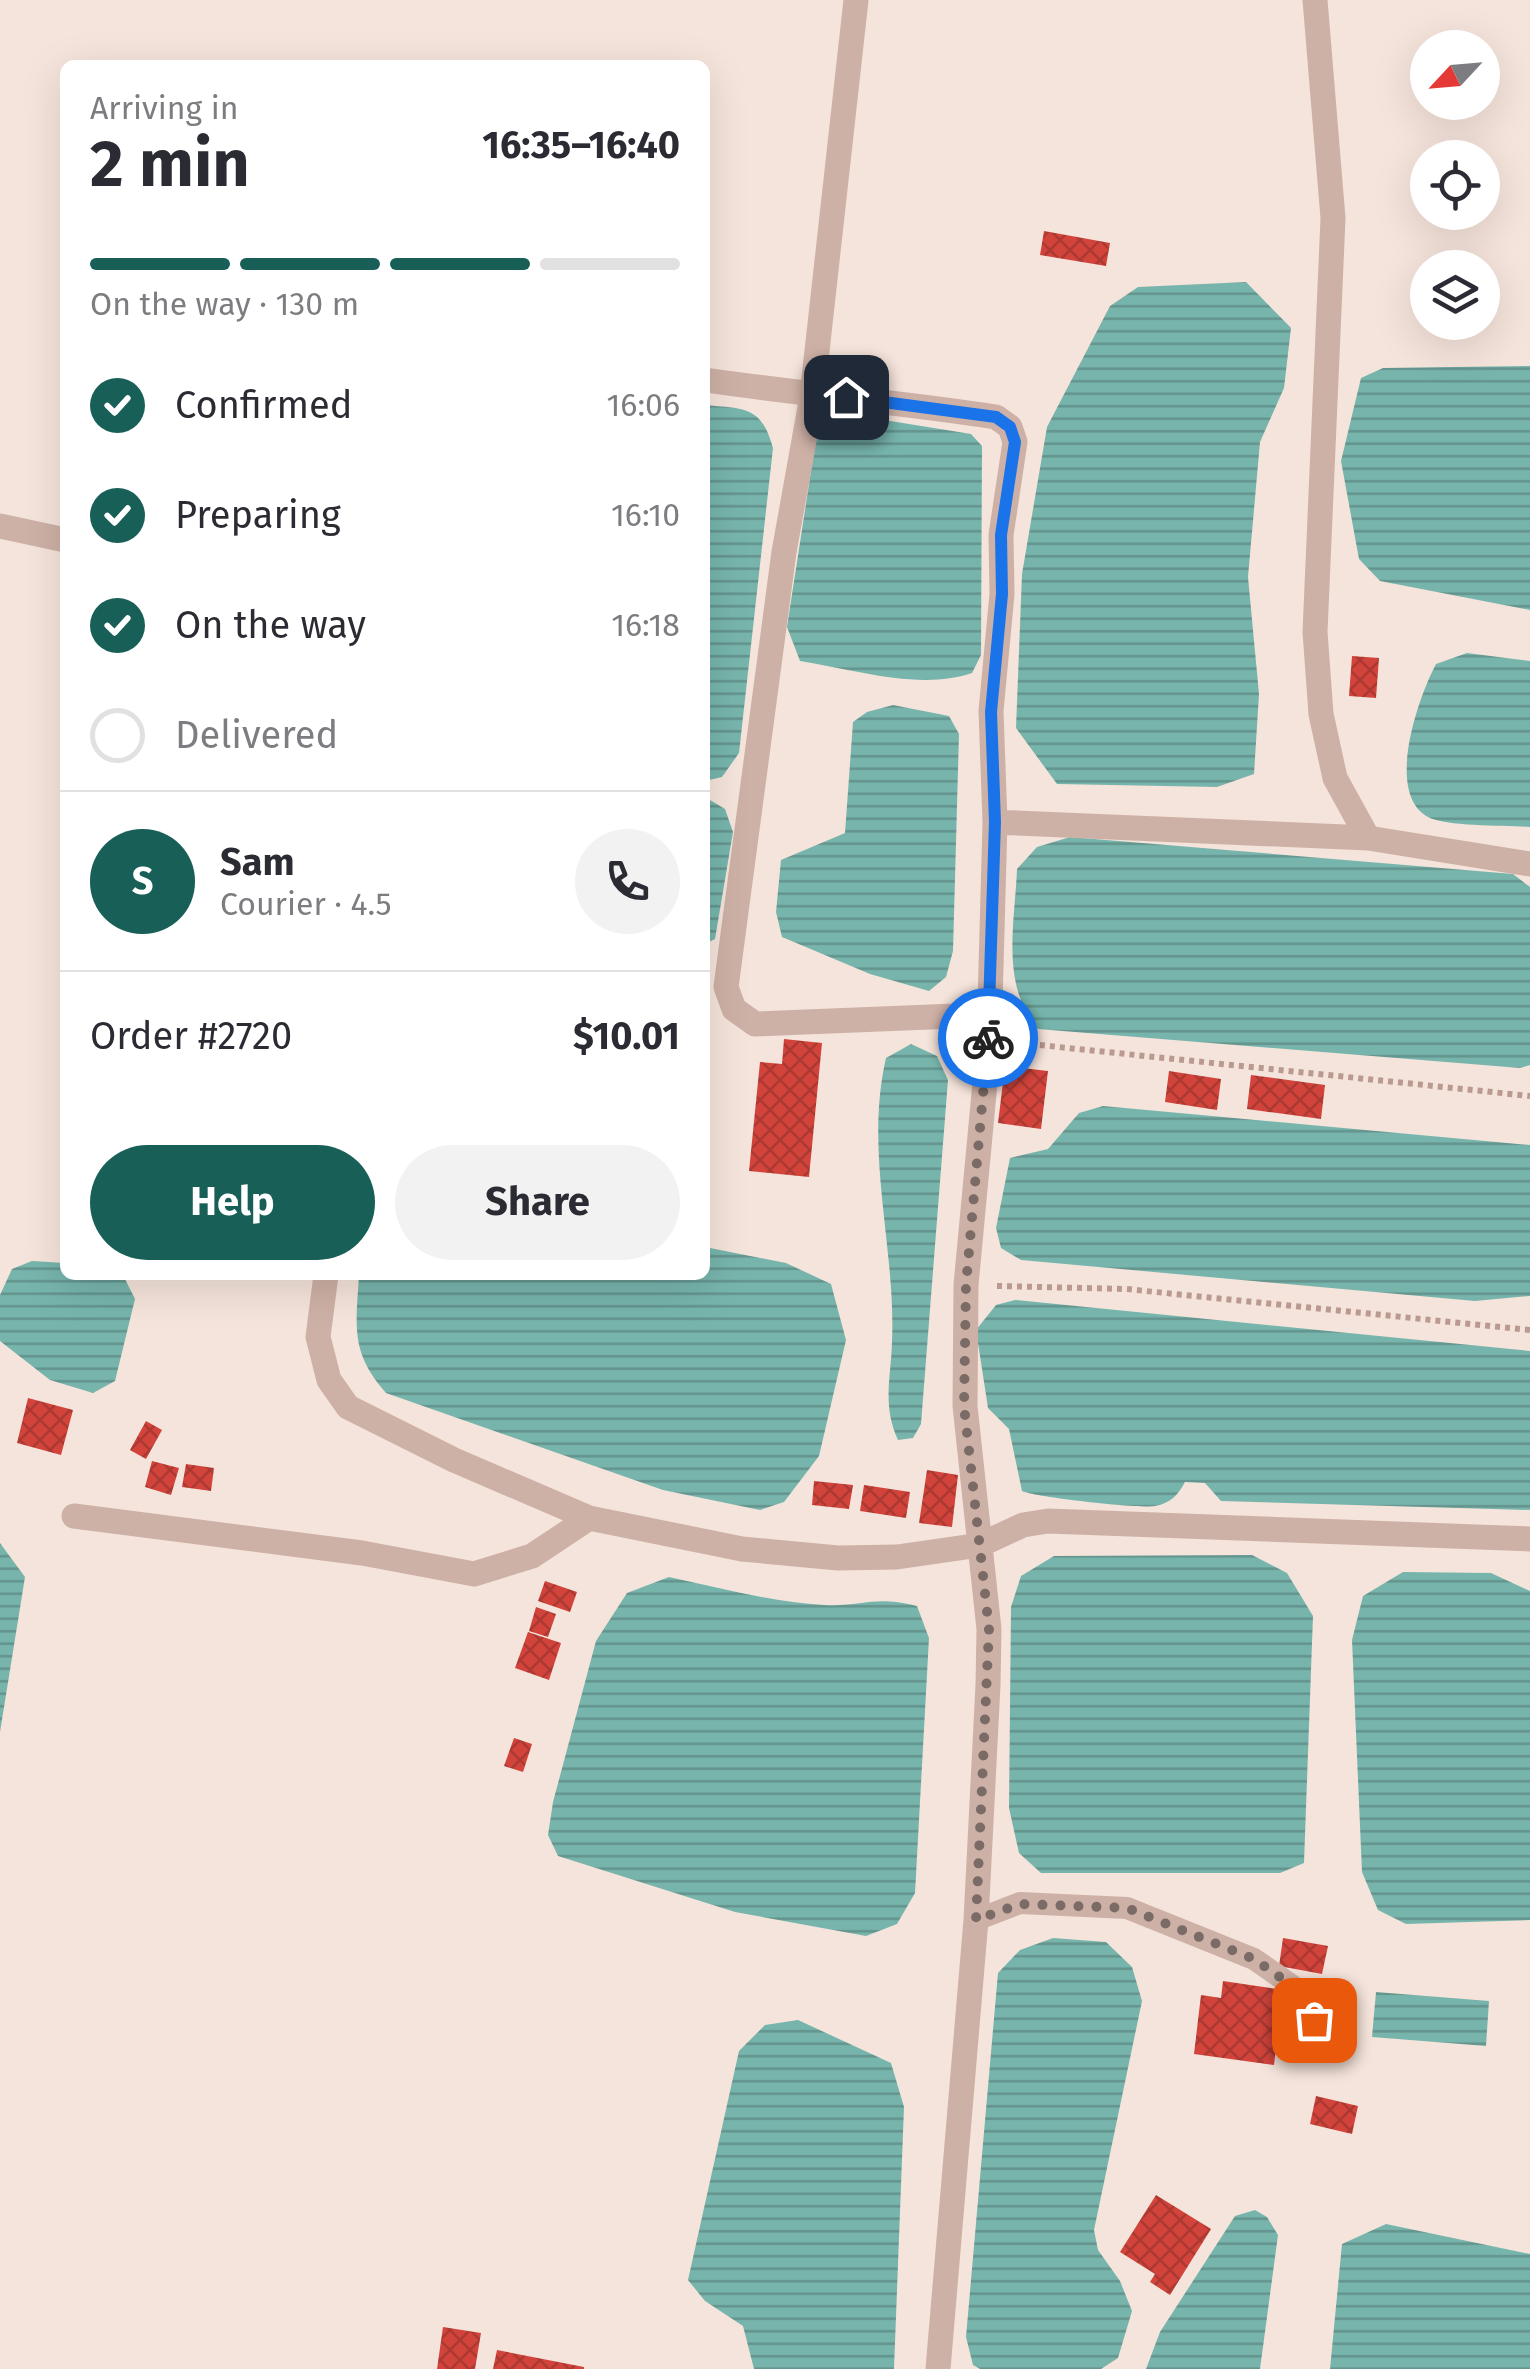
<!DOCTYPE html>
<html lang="en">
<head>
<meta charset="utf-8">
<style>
  body { margin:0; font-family:"Fira Sans",sans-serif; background:#f2f2f3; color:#2b2b33; height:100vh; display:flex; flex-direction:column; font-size:38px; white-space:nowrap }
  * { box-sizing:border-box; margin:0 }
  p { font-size:32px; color:#7c7c81 }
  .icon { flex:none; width:55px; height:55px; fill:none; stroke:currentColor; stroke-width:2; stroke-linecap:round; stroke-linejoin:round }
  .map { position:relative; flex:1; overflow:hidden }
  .drawer { position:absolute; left:60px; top:60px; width:650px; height:1220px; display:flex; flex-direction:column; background:#fff; border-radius:15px; box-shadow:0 10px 40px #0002 }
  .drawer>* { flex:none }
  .needle { width:65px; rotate:244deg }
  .fabs { position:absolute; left:1410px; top:30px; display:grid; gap:20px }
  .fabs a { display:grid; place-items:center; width:90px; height:90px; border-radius:50%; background:#fff; box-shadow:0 10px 40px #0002; font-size:50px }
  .pin { position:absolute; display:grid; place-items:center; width:85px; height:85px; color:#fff; margin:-42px; border-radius:20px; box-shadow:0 5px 15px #0006 }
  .courier { position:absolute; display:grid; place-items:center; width:100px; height:100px; margin:-50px; border:8px solid #1a73e8; border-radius:50%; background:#fff; color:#222; box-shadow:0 2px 12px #0007 }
  .headline em { font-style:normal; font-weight:700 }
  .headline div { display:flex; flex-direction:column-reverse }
  .headline { display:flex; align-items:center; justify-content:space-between; height:170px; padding:0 30px }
  h1 { font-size:65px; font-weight:700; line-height:75px }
  .bar { display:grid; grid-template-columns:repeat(4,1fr); gap:15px 10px; align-content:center; height:120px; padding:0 30px }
  .bar i { height:12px; border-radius:8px; background:#e1e1e2 }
  .bar .active { background:#186057 }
  .bar p { grid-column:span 4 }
  .line { display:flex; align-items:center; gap:25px; padding:0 30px; border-top:2px solid #e1e1e2 }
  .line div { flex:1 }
  .round { display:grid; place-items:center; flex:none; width:105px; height:105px; border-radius:52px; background:#f2f2f3 }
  ol { padding:0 30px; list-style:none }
  li { display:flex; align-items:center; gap:30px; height:110px }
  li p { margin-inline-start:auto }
  li .icon { padding:10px; border-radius:50%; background:#186057; color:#fff; stroke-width:4 }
  li:last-child { color:#7c7c81 }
  li i { width:55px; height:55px; border:5px solid #e1e1e2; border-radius:50% }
  .primary-button { display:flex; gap:20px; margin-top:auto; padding:20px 30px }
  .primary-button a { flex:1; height:115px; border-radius:60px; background:#186057; color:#fff; font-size:40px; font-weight:700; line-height:115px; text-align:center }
  .primary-button a+a { background:#f2f2f3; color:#2b2b33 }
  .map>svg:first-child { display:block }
  .water { fill:url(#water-rules) }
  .building { fill:url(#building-cross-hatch) }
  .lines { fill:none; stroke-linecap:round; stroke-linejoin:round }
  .path { stroke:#ba9a90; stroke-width:6; stroke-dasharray:5 5; stroke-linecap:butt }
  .service { stroke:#ceb1a6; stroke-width:22 }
  .minor { stroke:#ceb1a6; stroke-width:25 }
  .done { stroke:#7b6b66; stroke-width:10; stroke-dasharray:0 18 }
  .route { stroke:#1a73e8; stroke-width:12 }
</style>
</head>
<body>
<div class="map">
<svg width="1530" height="2369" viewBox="0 0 1530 2369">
  <defs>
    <pattern id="water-rules" width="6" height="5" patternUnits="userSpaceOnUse" patternTransform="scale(2.5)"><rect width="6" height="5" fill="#77b5ac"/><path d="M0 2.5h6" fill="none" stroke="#63938c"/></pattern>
    <pattern id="building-cross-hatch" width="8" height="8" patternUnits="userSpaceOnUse" patternTransform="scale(2.5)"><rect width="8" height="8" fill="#d2443b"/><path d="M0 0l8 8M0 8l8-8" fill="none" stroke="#ab3932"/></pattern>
  </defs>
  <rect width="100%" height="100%" fill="#f5e4db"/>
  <!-- water -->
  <path class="water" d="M1246 282 1291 328 1284 388 1260 442 1248 577 1259 694 1254 774 1217 787 1057 784 1016 728 1022 574 1047 427 1110 306 1138 287Z
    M1530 366V610L1380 581 1359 559 1341 461 1361 378 1383 368Z
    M705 405C744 409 761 405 773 448L739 753 722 777 705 781Z
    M847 414 971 434 982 446 981 655 972 673C920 691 852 669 800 661L787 627 817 432 828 420Z
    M1467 653 1530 661V827C1506 825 1447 827 1428 817 1384 793 1419 696 1436 664Z
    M893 705 949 716 959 734 953 951 946 977 929 991 870 974 782 937 776 912 781 860 845 833 853 722 867 712Z
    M705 797 725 809 733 832 715 939 705 944Z
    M1070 837 1513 874 1530 887V1065L1520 1068 1038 1029C1000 985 1015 923 1017 869L1037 847Z
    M911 1044 937 1056 948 1080 921 1424 913 1438 898 1440C882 1405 891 1378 892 1342 896 1247 864 1153 886 1058Z
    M1103 1106 1530 1145V1296L1475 1301 1021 1260 1001 1248 996 1228 1010 1158 1048 1149 1079 1113Z
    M705 1247 786 1263 831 1284 846 1340 819 1456 784 1502 760 1510 663 1490 386 1393C350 1352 356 1327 359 1275H705Z
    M32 1261 65 1263V1275H123L135 1299 115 1381 93 1393 50 1380 0 1341V1295L12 1269Z
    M1015 1300 1530 1351V1510L1221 1501 1205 1483 1185 1482C1178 1495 1171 1503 1155 1506 1141 1509 1034 1497 1022 1491L1009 1429 988 1408 976 1330 996 1305Z
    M0 1543 25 1577 0 1732Z
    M1252 1555 1287 1573 1313 1616 1304 1863 1280 1873H1041L1019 1853 1009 1808 1011 1607 1021 1576 1054 1556Z
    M1403 1572 1491 1573 1530 1591V1920L1406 1924 1378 1910 1362 1872 1352 1640 1363 1596Z
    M669 1577C720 1588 772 1602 824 1605 863 1607 873 1595 917 1606L929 1638 915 1893 897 1924 866 1936 735 1912 558 1856 548 1835 553 1802 596 1641 627 1593Z
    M1053 1938 1106 1942 1132 1967 1142 2001 1094 2230 1098 2250 1120 2281 1132 2311 1118 2358 1101 2369H980L973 2365 966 2337 998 1973 1020 1950Z
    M1376 1992 1489 2001 1486 2046 1372 2037Z
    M798 2020 891 2063 904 2107 894 2369H754L743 2326 705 2301 688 2280 739 2051 765 2025Z
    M1255 2210 1267 2217 1278 2235 1260 2369H1146L1160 2332 1235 2216Z
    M1386 2224 1530 2254V2369H1330L1342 2244Z"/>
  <!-- building -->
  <path class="building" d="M1044 231 1110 243 1106 266 1040 255Z
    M1352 656 1379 658 1376 698 1349 696Z
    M784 1039 822 1043 809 1177 749 1171 760 1062 782 1064Z
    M1005 1066 1048 1071 1041 1129 998 1123Z
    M1169 1071 1221 1079 1217 1110 1165 1102Z
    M1251 1075 1325 1085 1321 1119 1247 1109Z
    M28 1398 73 1410 61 1455 17 1443Z
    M146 1421 162 1430 146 1459 130 1450Z
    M152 1461 179 1468 171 1495 145 1487Z
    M186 1464 214 1468 211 1491 182 1487Z
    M927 1470 958 1475 952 1527 919 1523Z
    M814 1481 853 1485 849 1509 812 1505Z
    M864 1485 910 1492 906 1518 860 1511Z
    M545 1581 577 1592 570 1612 538 1601Z
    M536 1607 556 1614 548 1637 529 1631Z
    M528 1632 561 1643 549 1680 515 1668Z
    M514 1738 532 1744 523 1772 504 1766Z
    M1283 1938 1328 1946 1322 1974 1279 1966Z
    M1223 1981 1283 1990 1274 2065 1194 2054 1201 1995 1221 1998Z
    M1316 2096 1358 2106 1352 2134 1310 2124Z
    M1156 2195 1211 2229 1170 2295 1150 2282 1155 2274 1120 2252Z
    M443 2327 481 2333 475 2369H437Z
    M497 2350 584 2367V2369H493Z"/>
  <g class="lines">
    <!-- path -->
    <path class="path" d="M1020 1043 1530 1096
      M997 1286 1126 1289 1530 1330"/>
    <!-- service -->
    <path class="service" d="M976 1920 1020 1903 1127 1908 1254 1959 1300 1991 1329 2050"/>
    <!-- minor -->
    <path class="minor" d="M856 0 812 396 784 552 726 987 734 1009 755 1024 955 1016 988 999
      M1315 0 1333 218 1315 632 1321 714 1335 778 1368 838
      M705 380C802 394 899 402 996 417L1010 427 1015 442 1001 535 1002 594 991 711 995 822 989 1040 966 1285 965 1406 989 1629 988 1685 976 1920 938 2369
      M0 526 65 540
      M995 822 1368 838 1530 864
      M326 1275 318 1337 329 1380 348 1407 454 1460 589 1518 742 1549 838 1558 897 1557 980 1545 1023 1525 1048 1521 1530 1539
      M74 1516 362 1553 474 1574 532 1556 589 1518"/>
  </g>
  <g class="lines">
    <!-- done -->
    <path class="done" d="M988 1038 966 1285 964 1406 989 1629 976 1920 1020 1904 1127 1908 1254 1959 1300 1991 1314 2020"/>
    <!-- route -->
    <path class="route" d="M846 397 996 417 1010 427 1015 442 1001 535 1002 594 991 712 995 822 988 1038"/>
  </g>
</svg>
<div class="fabs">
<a><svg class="needle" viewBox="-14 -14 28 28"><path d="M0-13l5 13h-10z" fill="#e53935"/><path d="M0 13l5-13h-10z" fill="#7c7c81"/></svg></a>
<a><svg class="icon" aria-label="locate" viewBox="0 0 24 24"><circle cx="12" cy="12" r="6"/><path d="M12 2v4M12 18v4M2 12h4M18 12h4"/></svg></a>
<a><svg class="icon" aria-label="layers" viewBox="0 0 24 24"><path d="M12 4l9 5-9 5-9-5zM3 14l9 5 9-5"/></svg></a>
</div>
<div class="pin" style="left:1314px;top:2020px;background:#ea580c"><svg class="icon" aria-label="bag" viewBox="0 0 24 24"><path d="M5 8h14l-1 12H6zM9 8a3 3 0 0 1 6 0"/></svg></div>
<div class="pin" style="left:846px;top:397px;background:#1f2937"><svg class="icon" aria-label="home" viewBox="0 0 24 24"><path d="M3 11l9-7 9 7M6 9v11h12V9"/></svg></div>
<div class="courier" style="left:988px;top:1038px"><svg class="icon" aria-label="bike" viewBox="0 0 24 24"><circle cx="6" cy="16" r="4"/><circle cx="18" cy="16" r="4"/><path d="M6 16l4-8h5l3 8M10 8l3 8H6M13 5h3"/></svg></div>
<section class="drawer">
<div class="headline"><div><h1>2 min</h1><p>Arriving in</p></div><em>16:35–16:40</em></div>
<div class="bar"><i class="active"></i><i class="active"></i><i class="active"></i><i></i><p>On the way · 130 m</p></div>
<ol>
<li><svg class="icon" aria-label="check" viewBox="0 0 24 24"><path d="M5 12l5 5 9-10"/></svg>Confirmed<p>16:06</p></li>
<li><svg class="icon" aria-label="check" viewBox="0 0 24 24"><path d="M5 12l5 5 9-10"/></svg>Preparing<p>16:10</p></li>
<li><svg class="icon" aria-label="check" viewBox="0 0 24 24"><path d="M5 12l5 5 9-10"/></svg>On the way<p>16:18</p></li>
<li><i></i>Delivered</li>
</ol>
<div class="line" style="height:180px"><b class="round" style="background:#186057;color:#fff">S</b><div><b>Sam</b><p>Courier · 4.5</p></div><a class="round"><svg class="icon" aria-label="phone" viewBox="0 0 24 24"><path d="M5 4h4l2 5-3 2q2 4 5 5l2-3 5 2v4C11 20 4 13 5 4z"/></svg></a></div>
<div class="line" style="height:130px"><div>Order #2720</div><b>$10.01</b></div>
<div class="primary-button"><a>Help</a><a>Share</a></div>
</section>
</div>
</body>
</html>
